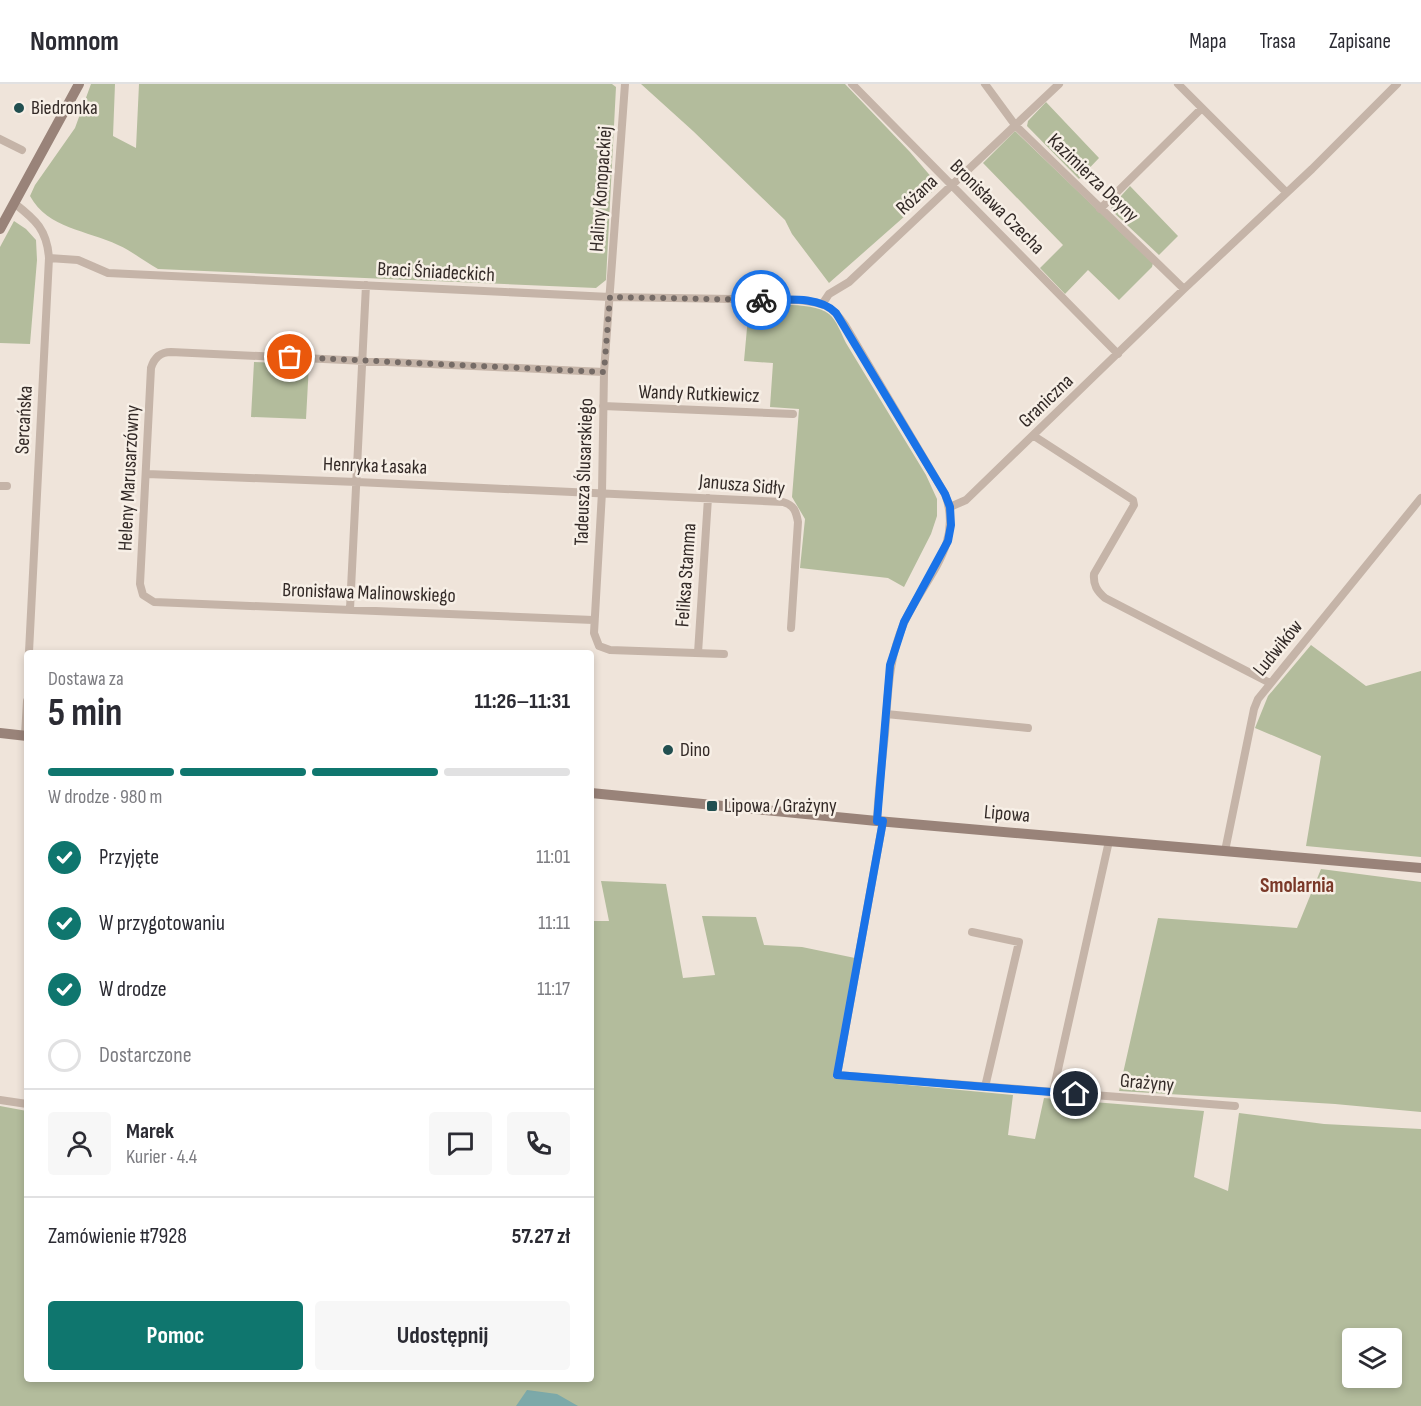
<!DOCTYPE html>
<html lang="pl">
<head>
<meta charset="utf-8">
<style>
  body { margin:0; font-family:"Sofia Sans Condensed",sans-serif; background:#f7f7f7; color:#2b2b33; height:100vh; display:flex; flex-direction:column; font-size:22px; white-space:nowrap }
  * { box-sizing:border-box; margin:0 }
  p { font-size:20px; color:#7c7c81 }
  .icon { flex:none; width:33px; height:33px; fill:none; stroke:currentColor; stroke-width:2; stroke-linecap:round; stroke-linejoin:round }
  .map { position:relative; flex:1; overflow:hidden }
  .drawer { position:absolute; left:24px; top:566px; width:570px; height:732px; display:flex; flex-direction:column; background:#fff; border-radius:6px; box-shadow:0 3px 9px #0003 }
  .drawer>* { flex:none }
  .buttons { position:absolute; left:1342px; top:1244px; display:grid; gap:12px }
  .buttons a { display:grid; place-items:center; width:60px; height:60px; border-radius:6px; background:#fff; box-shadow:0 3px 9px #0003; font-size:30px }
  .pin { position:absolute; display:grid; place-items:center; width:51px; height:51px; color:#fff; margin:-26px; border:3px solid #fff; border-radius:50%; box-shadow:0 2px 6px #0007 }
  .courier { position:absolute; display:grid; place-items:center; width:60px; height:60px; margin:-30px; border:4px solid #1a73e8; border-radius:50%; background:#fff; color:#222; box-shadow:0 2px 8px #0007 }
  .head em { font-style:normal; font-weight:700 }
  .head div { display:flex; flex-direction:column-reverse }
  .head { display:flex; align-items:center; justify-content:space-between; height:102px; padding:0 24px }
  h1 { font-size:39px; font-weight:700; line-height:45px }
  .bar { display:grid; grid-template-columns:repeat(4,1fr); gap:9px 6px; align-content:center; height:72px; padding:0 24px }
  .bar i { height:8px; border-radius:4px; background:#e1e1e2 }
  .bar .selected { background:#0f766e }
  .bar p { grid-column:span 4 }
  .line { display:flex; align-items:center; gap:15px; padding:0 24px; border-top:2px solid #e1e1e2 }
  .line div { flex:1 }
  .round { display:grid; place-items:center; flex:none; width:63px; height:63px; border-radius:6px; background:#f7f7f7 }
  ol { padding:0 24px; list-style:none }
  li { display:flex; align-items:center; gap:18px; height:66px }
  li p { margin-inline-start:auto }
  li .icon { padding:6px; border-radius:50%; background:#0f766e; color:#fff; stroke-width:4 }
  li:last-child { color:#7c7c81 }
  li i { width:33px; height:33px; border:3px solid #e1e1e2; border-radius:50% }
  .primary-button { display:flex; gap:12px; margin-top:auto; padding:12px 24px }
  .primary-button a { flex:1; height:69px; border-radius:6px; background:#0f766e; color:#fff; font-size:24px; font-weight:700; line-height:69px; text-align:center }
  .primary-button a+a { background:#f7f7f7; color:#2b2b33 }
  header { display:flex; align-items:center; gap:36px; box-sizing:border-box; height:84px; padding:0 30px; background:#fff; border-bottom:2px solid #e1e1e2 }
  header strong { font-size:28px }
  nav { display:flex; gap:33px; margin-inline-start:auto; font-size:21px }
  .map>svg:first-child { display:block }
  .green { fill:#b3bc9c; fill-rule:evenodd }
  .water { fill:#7ca9a9 }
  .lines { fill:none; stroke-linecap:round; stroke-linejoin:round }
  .street { stroke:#c5b4a8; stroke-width:8 }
  .secondary { stroke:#998379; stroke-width:10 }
  .done { stroke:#756b66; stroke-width:6; stroke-dasharray:0 10.8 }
  .route { stroke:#1a73e8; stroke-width:8 }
  .poi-dot { fill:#214f50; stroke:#f7efe6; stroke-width:2 }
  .labels { text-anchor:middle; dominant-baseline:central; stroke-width:5; stroke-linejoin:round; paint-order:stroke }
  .poi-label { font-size:20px; fill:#332a27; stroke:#f7efe6; text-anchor:start }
  .street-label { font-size:20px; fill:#332a27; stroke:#f7efe6 }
  .neighbourhood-label { font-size:21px; font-weight:bold; fill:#7a3828; stroke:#f7efe6 }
</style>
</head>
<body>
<header>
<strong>Nomnom</strong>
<nav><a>Mapa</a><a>Trasa</a><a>Zapisane</a></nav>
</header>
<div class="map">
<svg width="1421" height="1322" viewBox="0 0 1421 1322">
  <rect width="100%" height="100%" fill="#efe4da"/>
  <!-- green -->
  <path class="green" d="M91 0H115L113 52 136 64 139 0H612L616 3 606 196 596 204 158 185C145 178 132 167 118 161 87 146 48 145 30 112L35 101 75 44Z
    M641 0H845L910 68 939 102 829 199 792 150 785 136 693 47Z
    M1046 18 1099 74 1079 95 1027 42 1028 37Z
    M1015 47 1153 179 1152 183 1119 216 1088 186 1065 210 1040 184 1063 161 983 79Z
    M1130 102 1178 152 1159 171 1111 126 1112 122Z
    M14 137 26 145 36 156 37 176 30 260 0 259V163Z
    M749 222C770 222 813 217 829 230 837 237 841 249 846 259L926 391 937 415V432L931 450 904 503 888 494 800 484 805 435 792 413 799 325 770 323 773 279 744 277Z
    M254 278 309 280 306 335 251 333Z
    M1311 561 1366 602 1421 587V773L1306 762 1321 672 1255 644 1268 612Z
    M1321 785 1421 798V1028L1335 1020 1119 1007 1158 834 1297 844Z
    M601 797 666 800 683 894 715 891 702 832 756 833 764 861 802 863 855 874 833 994 1013 1011 1008 1051 1035 1055 1044 1014 1204 1027 1194 1093 1228 1107 1239 1029 1324 1040 1421 1045V1322H0V1022L27 1027V1294H591V1096L594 1097 591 1077V837H609ZM1353 1254H1392V1293H1353Z"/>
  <!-- water -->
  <path class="water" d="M527 1306 557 1310 578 1322H516Z"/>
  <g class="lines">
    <!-- street -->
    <path class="street" d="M625 0 604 288 602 408 594 549 599 562 610 566 724 570
      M852 0 1118 270
      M985 0 1015 41 1184 205
      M1178 0 1286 108
      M0 55 22 66
      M14 119C36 136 47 146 49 174L29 568
      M1100 125 1202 24
      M49 174 78 176 108 189 610 213 799 216C823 219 831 220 845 241L945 410C964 462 924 494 904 539 888 575 888 612 885 650 882 679 878 708 877 737
      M823 219 829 210 849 198 1059 0
      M603 322 793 330
      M1034 352 1133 416 1134 421 1094 490C1093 501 1097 507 1105 514L1270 599
      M147 390 357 398 783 418C794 421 796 427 798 438L791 544
      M0 402H7
      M950 423 966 416 1184 205 1312 85 1397 0
      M350 525 366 201
      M593 536 154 518 143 511 140 500 151 284C154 274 160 268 171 268L604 288
      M698 569 708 414
      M886 630 1028 644
      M25 651 27 617
      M883 737 837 991 1235 1022
      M1225 767 1254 625 1258 615 1421 414
      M972 848 1019 858 985 1003
      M1053 1008 1109 757
      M0 1016 27 1020"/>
    <!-- secondary -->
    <path class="secondary" d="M0 145 79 0
      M0 649 27 652
      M591 709 877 737 1421 784"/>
  </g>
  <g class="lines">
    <!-- done -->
    <path class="done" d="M290 273 604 288 610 213 761 216"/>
    <!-- route -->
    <path class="route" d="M761 216C783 216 819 211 836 229L945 410 950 423 951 441 948 457 904 538 890 581 877 737H883L837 991 1076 1010"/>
  </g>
  <!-- markers -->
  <g class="poi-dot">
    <circle cx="19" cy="24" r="6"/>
    <circle cx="668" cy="666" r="6"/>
    <rect x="706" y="716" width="12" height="12" rx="3"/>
  </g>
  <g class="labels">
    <!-- poi labels -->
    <g class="poi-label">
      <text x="31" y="24">Biedronka</text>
      <text x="680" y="666">Dino</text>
      <text x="724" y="722">Lipowa / Grażyny</text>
    </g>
    <!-- street labels -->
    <g class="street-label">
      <text transform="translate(1093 94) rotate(44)">Kazimierza Deyny</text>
      <text transform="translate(601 105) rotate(-86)">Haliny Konopackiej</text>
      <text transform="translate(917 111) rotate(-43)">Różana</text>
      <text transform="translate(997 123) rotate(45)">Bronisława Czecha</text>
      <text transform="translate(436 188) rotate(3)">Braci Śniadeckich</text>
      <text transform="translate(699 310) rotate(2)">Wandy Rutkiewicz</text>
      <text transform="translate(1046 317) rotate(-44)">Graniczna</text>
      <text transform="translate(24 336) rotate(-87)">Sercańska</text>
      <text transform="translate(375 382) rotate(2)">Henryka Łasaka</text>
      <text transform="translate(584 388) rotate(-88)">Tadeusza Ślusarskiego</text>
      <text transform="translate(129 394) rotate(-87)">Heleny Marusarzówny</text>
      <text transform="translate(742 401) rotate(5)">Janusza Sidły</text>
      <text transform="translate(686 491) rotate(-86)">Feliksa Stamma</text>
      <text transform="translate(369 509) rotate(2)">Bronisława Malinowskiego</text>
      <text transform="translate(1278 564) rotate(-51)">Ludwików</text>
      <text transform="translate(1007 730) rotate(5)">Lipowa</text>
      <text transform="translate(1147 999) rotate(5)">Grażyny</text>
    </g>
    <!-- neighbourhood labels -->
    <g class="neighbourhood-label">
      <text x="1297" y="801">Smolarnia</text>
    </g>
  </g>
</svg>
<div class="buttons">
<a><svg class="icon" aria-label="layers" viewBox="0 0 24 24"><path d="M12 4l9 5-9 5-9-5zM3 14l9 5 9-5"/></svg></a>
</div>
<div class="pin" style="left:290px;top:273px;background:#ea580c"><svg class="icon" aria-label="bag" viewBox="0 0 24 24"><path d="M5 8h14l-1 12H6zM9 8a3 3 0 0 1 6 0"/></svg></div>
<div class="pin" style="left:1076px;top:1010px;background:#1f2937"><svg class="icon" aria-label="home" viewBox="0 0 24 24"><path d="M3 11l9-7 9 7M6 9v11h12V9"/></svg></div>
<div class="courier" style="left:761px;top:216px"><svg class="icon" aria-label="bike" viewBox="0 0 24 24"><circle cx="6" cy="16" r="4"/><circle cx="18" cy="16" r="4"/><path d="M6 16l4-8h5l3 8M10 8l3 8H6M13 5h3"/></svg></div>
<section class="drawer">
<div class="head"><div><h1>5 min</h1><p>Dostawa za</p></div><em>11:26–11:31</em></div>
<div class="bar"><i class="selected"></i><i class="selected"></i><i class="selected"></i><i></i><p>W drodze · 980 m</p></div>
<ol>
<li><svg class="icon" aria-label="check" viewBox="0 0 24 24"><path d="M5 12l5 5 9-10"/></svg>Przyjęte<p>11:01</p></li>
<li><svg class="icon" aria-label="check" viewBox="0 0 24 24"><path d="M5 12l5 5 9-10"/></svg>W przygotowaniu<p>11:11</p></li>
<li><svg class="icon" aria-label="check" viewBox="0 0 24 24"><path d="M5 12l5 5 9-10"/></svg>W drodze<p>11:17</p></li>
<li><i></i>Dostarczone</li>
</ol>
<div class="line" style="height:108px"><a class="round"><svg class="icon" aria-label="person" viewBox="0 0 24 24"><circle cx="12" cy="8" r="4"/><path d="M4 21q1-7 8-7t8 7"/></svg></a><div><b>Marek</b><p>Kurier · 4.4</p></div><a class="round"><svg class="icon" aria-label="chat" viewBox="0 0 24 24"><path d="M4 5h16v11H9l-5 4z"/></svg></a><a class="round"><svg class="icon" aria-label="phone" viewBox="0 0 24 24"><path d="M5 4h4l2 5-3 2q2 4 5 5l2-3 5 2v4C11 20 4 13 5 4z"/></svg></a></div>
<div class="line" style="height:78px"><div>Zamówienie #7928</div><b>57.27 zł</b></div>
<div class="primary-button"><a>Pomoc</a><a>Udostępnij</a></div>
</section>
</div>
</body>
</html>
